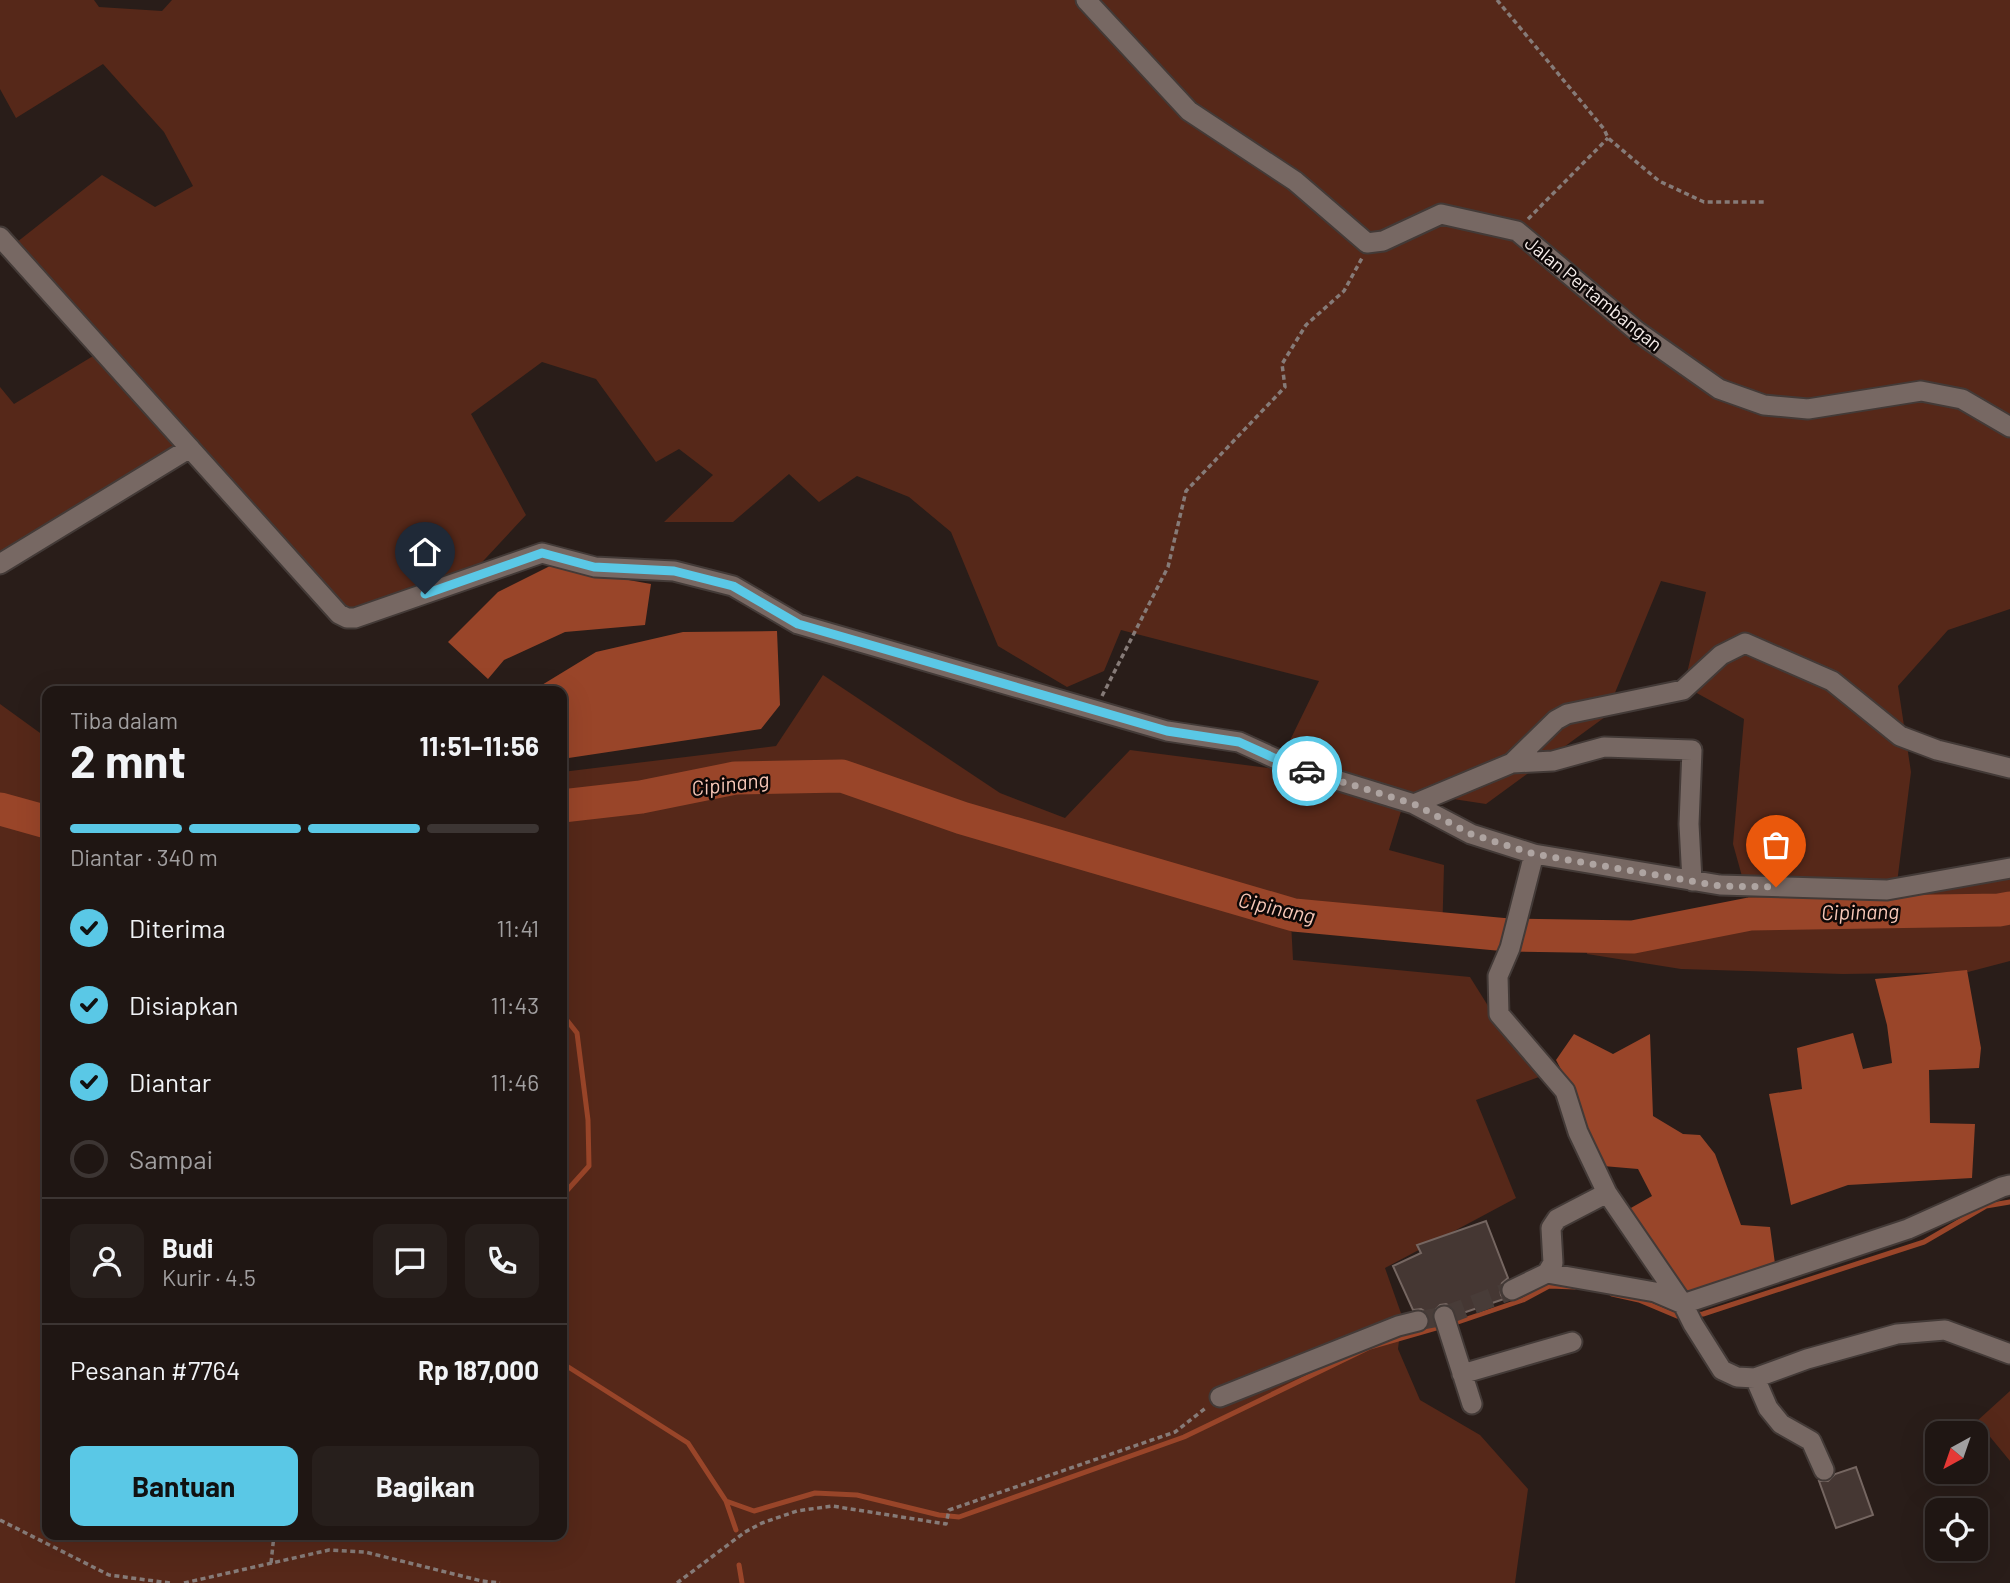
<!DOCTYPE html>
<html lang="id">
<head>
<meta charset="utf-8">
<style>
  body { margin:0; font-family:Barlow,sans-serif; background:#271f1c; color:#f1f3f6; height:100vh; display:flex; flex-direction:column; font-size:26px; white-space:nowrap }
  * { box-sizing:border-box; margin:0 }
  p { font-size:23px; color:#a19fa0 }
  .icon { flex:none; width:38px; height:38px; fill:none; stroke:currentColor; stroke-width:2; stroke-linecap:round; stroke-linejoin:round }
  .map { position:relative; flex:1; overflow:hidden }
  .sheet { position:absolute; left:42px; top:686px; width:525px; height:854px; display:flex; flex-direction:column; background:#1f1613; border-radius:14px; box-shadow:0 7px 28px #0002,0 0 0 2px #3c3533 }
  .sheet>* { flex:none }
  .needle { width:46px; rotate:220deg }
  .tools { position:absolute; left:1925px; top:1421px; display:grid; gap:14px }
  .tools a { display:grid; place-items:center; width:63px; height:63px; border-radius:14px; background:#1f1613; box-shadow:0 7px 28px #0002,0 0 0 2px #3c3533; font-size:35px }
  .pin { position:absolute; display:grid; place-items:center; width:60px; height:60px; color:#fff; margin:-72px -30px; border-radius:50% 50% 50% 0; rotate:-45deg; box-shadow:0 0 7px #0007 }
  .pin .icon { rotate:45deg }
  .courier { position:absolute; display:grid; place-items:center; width:70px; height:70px; margin:-35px; border:5px solid #5ac8e6; border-radius:50%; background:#fff; color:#222; box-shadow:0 2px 9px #0007 }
  .head em { font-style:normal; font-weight:700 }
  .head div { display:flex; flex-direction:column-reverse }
  .head { display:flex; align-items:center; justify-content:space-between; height:119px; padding:0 28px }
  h1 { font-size:46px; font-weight:700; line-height:52px }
  .bar { display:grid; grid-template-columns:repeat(4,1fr); gap:10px 7px; align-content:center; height:84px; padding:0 28px }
  .bar i { height:9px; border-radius:5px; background:#3c3533 }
  .bar .active { background:#5ac8e6 }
  .bar p { grid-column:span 4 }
  .line { display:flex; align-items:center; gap:18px; padding:0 28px; border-top:2px solid #3c3533 }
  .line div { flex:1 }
  .round { display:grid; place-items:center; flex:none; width:74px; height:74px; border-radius:14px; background:#271f1c }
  ol { padding:0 28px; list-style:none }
  li { display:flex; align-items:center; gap:21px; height:77px }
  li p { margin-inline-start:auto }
  li .icon { padding:7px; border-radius:50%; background:#5ac8e6; color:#111; stroke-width:4 }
  li:last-child { color:#a19fa0 }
  li i { width:38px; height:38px; border:4px solid #3c3533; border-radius:50% }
  .button { display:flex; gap:14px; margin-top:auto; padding:14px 28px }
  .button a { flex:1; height:80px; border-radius:14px; background:#5ac8e6; color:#111; font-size:28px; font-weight:700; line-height:80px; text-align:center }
  .button a+a { background:#271f1c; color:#f1f3f6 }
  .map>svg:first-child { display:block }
  .green { fill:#562819 }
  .water { fill:#994529 }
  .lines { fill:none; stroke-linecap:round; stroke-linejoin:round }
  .stream { stroke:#994529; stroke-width:5 }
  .river { stroke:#994529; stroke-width:33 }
  .building { fill:#453733; stroke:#756661; stroke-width:2 }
  .minor-tunnel { stroke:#483c38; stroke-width:19; stroke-dasharray:19 10; stroke-linecap:butt }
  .minor-casing { stroke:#433a37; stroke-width:23 }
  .path { stroke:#867b78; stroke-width:3.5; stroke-dasharray:5 3.5; stroke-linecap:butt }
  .minor { stroke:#776863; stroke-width:19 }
  .done { stroke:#aea4a1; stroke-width:7; stroke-dasharray:0 12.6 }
  .route { stroke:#5ac8e6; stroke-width:9 }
  .labels { text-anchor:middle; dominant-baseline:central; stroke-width:5; stroke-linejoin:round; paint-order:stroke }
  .street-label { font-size:19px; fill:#f6edea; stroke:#0e0807 }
  .water-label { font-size:21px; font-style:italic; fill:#f7c7b7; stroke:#0e0807 }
</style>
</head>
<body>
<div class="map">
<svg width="2010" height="1583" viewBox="0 0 2010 1583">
  <rect width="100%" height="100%" fill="#291d19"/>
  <!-- green -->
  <path class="green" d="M0 0H94L99 7 162 11 172 0H2010V609L1948 630 1898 686 1911 772 1897 883 2010 874V961L1968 972 1843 974 1681 969 1587 954 1590 927H1645L1750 905 1733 844 1744 719 1684 686 1706 592 1661 581 1605 717 1486 804 1407 792 1389 850 1444 865 1442 939 1291 922 1293 960 1470 977 1495 1017 1547 1074 1476 1100 1516 1198 1385 1268 1402 1316 1398 1349 1420 1400 1480 1435 1528 1489 1515 1583H0V704L47 738V1535H562V772L776 746 823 675 1000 793 1065 818 1130 750 1276 769 1319 681 1121 630 1104 671 1067 687 998 646 951 532 909 497 857 476 819 502 789 474 733 522H664L713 475 679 449 656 462 596 379 542 362 471 414 526 515 458 588 342 621 187 445 0 558V387L14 404 103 350 12 246 102 175 155 207 193 186 164 132 103 64 16 118 0 89Z
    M2010 1391V1461L1977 1421Z"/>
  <!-- water -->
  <path class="water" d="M550 566 651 584 645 625 565 632 504 660 488 679 448 642 498 592Z
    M777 631 780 705 761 729 562 759V691H532L596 652 683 632Z
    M1967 970 1981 1048 1979 1068 1929 1070 1930 1123 1975 1124 1972 1178 1848 1185 1791 1205 1769 1094 1802 1089 1797 1048 1853 1033 1863 1069 1892 1063 1887 1025 1875 979Z
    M1574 1034 1613 1054 1650 1034 1653 1116 1683 1134 1700 1135 1715 1154 1741 1225 1770 1227 1776 1271 1696 1302 1638 1244 1622 1213 1652 1196 1638 1169 1603 1166 1592 1152 1575 1096 1556 1060Z"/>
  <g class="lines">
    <!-- stream -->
    <path class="stream" d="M562 1014 577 1033 588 1120 589 1166 562 1196
      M1612 1294 1639 1300 1677 1316 1703 1314 1924 1242 1986 1206 2010 1202
      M1452 1324 1523 1300 1549 1286 1575 1287
      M562 1363 688 1443 726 1501 754 1511 815 1493 857 1495 939 1515 959 1517 1184 1437 1370 1347 1443 1326
      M726 1501 736 1530
      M739 1565 742 1583"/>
    <!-- river -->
    <path class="river" d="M562 806 641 797 735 778 842 776 962 818 1294 915 1508 935 1633 937 1750 914 1999 910 2010 908
      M0 809 47 822"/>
  </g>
  <!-- building -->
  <path class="building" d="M1486 1221 1508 1278 1502 1283 1500 1288 1501 1295 1504 1299 1457 1315 1452 1307 1446 1304 1440 1305 1432 1313 1433 1323 1430 1324V1317L1426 1312 1421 1309 1413 1310 1393 1266 1421 1253 1417 1245Z
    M1856 1467 1873 1515 1836 1528 1819 1481H1828L1835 1474Z"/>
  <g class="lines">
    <!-- minor-tunnel -->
    <path class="minor-tunnel" d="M1418 1321 1444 1316 1512 1290"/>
    <!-- minor casing -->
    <g class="minor-casing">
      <path id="minor" d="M1086 0 1189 111 1295 181 1367 243 1383 241 1441 214 1517 231 1638 332 1719 389 1764 405 1808 409 1921 391 1962 399 2010 427
        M0 237 339 614 347 618H355L542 553 595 567 674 571 733 586 798 624 1167 731 1239 742 1294 767 1414 804 1471 834 1534 854 1720 885 1887 890 2010 868
        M0 564 190 448
        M1512 763 1553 761 1604 747 1692 750 1689 824 1692 881
        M1414 804 1512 763 1556 720 1567 714 1683 690 1721 655 1745 643 1832 681 1900 736 1937 750 2010 768
        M1534 854 1510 948 1498 976 1499 1014 1565 1091 1578 1132 1607 1193 1683 1304 1693 1324 1722 1370 1737 1377 1755 1378 1807 1359 1897 1334 1945 1330 2010 1354
        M1547 1273 1655 1292 1683 1304 1908 1229 2002 1187 2010 1185
        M1512 1290 1547 1273 1553 1263 1551 1228 1557 1219 1607 1193
        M1444 1316 1472 1404
        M1462 1374 1572 1342
        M1755 1378 1768 1408 1781 1424 1811 1441 1824 1470
        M1220 1397 1398 1326 1418 1321"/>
    </g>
    <!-- path -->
    <path class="path" d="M1497 0 1604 129 1608 138 1659 181 1704 202H1767
      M1528 219 1608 138
      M1102 696 1168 567 1186 491 1285 387 1282 364 1306 325 1344 291 1362 258
      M0 1520 109 1575 170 1583
      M271 1563 274 1535
      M184 1583 329 1550 365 1552 482 1581 500 1583
      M677 1583 745 1532 762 1523 797 1511 832 1506 946 1524 949 1510 1175 1432 1207 1407"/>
    <!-- minor -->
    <use href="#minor" class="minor"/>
  </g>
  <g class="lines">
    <!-- done -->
    <path class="done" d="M1307 771 1414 804 1471 834 1534 854 1720 886 1776 887"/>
    <!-- route -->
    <path class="route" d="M425 594 542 553 594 567 674 571 733 586 798 624 1167 731 1239 742 1294 767 1307 771"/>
  </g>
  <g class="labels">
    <!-- street labels -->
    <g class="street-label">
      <text transform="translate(1594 293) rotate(39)">Jalan Pertambangan</text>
    </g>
    <!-- water labels -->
    <g class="water-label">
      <text transform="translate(730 783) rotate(-7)">Cipinang</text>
      <text transform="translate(1277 907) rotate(13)">Cipinang</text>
      <text transform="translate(1860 911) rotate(-1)">Cipinang</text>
    </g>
  </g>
</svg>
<div class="tools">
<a><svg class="needle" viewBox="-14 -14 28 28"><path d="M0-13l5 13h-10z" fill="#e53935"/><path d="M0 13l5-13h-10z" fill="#a19fa0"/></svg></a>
<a><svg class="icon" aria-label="locate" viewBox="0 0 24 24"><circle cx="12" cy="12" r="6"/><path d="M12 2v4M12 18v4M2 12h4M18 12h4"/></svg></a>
</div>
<div class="pin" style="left:1776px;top:887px;background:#ea580c"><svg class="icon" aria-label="bag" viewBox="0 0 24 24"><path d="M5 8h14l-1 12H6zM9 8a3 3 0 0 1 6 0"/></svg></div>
<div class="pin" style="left:425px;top:594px;background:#1f2937"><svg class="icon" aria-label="home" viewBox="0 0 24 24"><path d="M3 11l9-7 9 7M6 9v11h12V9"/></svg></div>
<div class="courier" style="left:1307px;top:771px"><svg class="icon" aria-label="car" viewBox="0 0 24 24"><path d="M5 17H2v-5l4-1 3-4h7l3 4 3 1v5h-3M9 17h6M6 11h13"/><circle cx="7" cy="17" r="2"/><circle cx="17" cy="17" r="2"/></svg></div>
<section class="sheet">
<div class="head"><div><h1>2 mnt</h1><p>Tiba dalam</p></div><em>11:51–11:56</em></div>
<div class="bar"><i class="active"></i><i class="active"></i><i class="active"></i><i></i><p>Diantar · 340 m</p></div>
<ol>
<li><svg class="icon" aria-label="check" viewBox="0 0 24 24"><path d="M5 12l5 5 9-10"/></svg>Diterima<p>11:41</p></li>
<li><svg class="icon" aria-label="check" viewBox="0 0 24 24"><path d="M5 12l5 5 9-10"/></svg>Disiapkan<p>11:43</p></li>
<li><svg class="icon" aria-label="check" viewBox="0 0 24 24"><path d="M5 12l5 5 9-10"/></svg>Diantar<p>11:46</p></li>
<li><i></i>Sampai</li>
</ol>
<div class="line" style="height:126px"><a class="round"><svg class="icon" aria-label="person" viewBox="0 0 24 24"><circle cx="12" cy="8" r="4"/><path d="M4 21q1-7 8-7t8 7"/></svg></a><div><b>Budi</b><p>Kurir · 4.5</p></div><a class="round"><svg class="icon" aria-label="chat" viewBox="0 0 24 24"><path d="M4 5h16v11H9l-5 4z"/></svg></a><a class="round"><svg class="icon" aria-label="phone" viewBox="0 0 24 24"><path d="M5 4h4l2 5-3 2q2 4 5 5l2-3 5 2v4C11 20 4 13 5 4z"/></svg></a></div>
<div class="line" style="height:91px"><div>Pesanan #7764</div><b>Rp 187,000</b></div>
<div class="button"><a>Bantuan</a><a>Bagikan</a></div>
</section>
</div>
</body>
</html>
